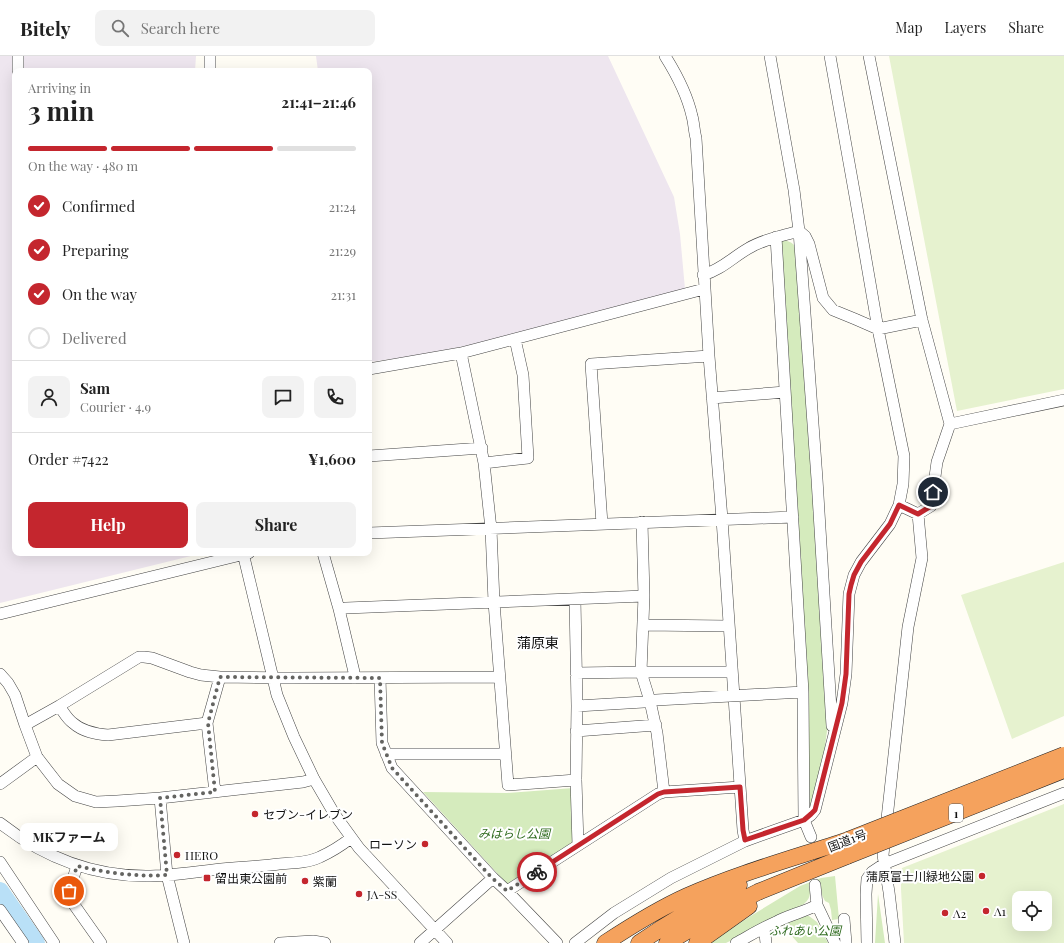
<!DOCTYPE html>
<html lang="en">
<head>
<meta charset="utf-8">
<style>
  body { margin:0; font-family:"Playfair Display","Noto Sans JP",serif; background:#f2f2f2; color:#222; height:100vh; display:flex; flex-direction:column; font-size:15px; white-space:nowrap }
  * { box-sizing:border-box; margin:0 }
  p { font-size:13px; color:#767676 }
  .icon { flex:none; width:22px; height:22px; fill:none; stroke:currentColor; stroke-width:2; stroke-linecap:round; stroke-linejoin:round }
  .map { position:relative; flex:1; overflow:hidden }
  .sheet { position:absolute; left:12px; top:12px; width:360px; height:488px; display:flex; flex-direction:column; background:#fff; border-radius:8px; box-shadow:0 4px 16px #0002 }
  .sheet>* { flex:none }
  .fabs { position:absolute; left:1012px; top:835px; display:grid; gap:8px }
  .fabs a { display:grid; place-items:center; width:40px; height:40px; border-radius:8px; background:#fff; box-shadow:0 4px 16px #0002; font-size:20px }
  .pin { position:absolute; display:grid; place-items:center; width:34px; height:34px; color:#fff; margin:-17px; border:2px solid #fff; border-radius:50%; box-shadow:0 1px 4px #0007 }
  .courier { position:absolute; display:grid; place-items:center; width:40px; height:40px; margin:-20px; border:3px solid #c4262e; border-radius:50%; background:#fff; color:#222; box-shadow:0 1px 5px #0007 }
  .bubble { position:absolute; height:28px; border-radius:8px; background:#fff; box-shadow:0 4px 16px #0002; font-size:13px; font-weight:700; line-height:28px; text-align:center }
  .headline em { font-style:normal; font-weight:700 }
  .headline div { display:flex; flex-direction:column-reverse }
  .headline { display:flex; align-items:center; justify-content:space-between; height:68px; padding:0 16px }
  h1 { font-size:26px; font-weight:700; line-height:30px }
  .bar { display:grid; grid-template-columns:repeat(4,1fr); gap:6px 4px; align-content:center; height:48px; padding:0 16px }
  .bar i { height:5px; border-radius:3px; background:#e0e0e0 }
  .bar .selected { background:#c4262e }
  .bar p { grid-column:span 4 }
  .line { display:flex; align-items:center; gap:10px; padding:0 16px; border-top:1px solid #e0e0e0 }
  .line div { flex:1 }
  .round { display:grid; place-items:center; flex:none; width:42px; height:42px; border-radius:8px; background:#f2f2f2 }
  ol { padding:0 16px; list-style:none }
  li { display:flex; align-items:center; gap:12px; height:44px }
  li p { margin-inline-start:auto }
  li .icon { padding:4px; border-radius:50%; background:#c4262e; color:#fff; stroke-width:4 }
  li:last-child { color:#767676 }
  li i { width:22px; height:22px; border:2px solid #e0e0e0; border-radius:50% }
  .cta { display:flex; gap:8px; margin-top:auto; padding:8px 16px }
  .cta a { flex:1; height:46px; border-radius:8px; background:#c4262e; color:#fff; font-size:16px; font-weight:700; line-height:46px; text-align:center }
  .cta a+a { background:#f2f2f2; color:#222 }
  header { display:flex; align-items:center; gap:24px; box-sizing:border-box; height:56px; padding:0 20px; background:#fff; border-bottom:1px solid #e0e0e0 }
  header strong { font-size:19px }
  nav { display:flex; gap:22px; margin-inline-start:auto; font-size:14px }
  .search { width:280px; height:36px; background:#f2f2f2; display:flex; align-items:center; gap:10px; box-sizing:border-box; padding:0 14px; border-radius:8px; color:#767676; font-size:15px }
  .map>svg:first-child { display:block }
  .industrial { fill:#eee6ef }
  .green { fill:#d5ebbd }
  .pitch { fill:#e6f2cf; fill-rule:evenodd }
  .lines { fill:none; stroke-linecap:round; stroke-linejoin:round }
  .river { stroke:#b9e0f7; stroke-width:18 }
  .minor-casing { stroke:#444; stroke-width:12 }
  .highway-casing { stroke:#222; stroke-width:17 }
  .minor { stroke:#fff; stroke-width:11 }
  .highway { stroke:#f5a25d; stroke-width:16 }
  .highway-bridge-casing { stroke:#222; stroke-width:17; stroke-linecap:butt }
  .highway-bridge { stroke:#f5a25d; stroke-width:16 }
  .done { stroke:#646461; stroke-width:4; stroke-dasharray:0 7.2 }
  .route { stroke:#c4262e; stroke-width:5 }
  .poi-dot { fill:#c4262e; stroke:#fff; stroke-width:1.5 }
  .labels { text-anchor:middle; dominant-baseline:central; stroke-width:4; stroke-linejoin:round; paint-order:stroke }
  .shield { fill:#fff; stroke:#585858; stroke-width:1 }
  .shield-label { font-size:11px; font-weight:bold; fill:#111 }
  .poi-label { font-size:12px; fill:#111; stroke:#fff; text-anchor:start }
  .park-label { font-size:12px; font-style:italic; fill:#2f6b1f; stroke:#fff }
  .street-label { font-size:12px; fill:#111; stroke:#fff }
  .quarter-label { font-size:14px; fill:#111; stroke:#fff }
</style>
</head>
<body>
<header>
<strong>Bitely</strong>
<div class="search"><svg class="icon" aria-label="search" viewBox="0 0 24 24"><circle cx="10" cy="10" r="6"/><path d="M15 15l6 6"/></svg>Search here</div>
<nav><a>Map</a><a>Layers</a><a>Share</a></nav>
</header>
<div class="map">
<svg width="1064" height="887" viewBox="0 0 1064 887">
  <rect width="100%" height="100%" fill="#fffdf5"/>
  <!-- industrial -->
  <path class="industrial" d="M0 0H196L195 15H15V497H203L0 547Z
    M316 0H608L674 141 680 178 685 233 475 288 415 300 369 306V15H318Z"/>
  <!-- green -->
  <path class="green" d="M782 184C788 185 792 186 796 191L828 668 824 697 810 755 807 750 781 198Z
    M573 732 574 787 507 828 423 736 507 737Z
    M835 820 839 863 832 864 831 854 829 847 825 845 822 839 820 825 809 831C811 838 810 843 804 848L726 887H706L717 882 749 861 800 830 821 822Z
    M878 838 885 887H875Z
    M803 860H809L817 866 828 887H798L781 868Z"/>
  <!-- pitch -->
  <path class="pitch" d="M889 0H1064V333L957 355Z
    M1064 506V660L1012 683 961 539Z
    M1064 748V887H904L901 833V816L902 812ZM1019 842H1045V868H1019Z"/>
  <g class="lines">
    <!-- river -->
    <path class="river" d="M0 835 36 887"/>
    <!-- minor casing -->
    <g class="minor-casing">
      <path id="minor" d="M665 0C677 19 687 38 692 60 694 67 694 75 696 82L709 300 722 463 743 774 745 785
        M770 0 794 134 799 175 817 423 832 670
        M869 0 922 264 950 368
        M18 15V0
        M210 15V0
        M799 175 805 180 809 188 823 242 833 254 855 263 878 273 922 264
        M776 181 803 636 804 764 811 781
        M703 219C721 214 733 201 749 192 764 183 782 180 799 175
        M461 297 484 407 491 473 494 546 508 729 576 724
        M369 313 461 297 704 233
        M712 342 785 336
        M369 400 482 392
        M484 407 528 402 523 319 515 283
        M899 449 918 458 931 450 937 406 950 368 1064 344
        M642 466 644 540 641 616 650 645 657 677 664 736
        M602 468 591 308 709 300
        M369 477C510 473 652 465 793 461
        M243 497 277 639 294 681 314 723 335 759 359 792 447 887
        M323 497 339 553 354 616V622
        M575 543 577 650 576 724 578 789
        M339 553 346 552 644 540
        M0 558 249 497
        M644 569 728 570
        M576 617 641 616H732
        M0 618 8 627 15 639 25 669 37 701 58 728 75 740 96 746 117 745 160 742 303 726 314 723
        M380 622 382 687 392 712 493 822 507 835 557 887
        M59 650C63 655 67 663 73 667 83 676 96 678 108 679L207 667
        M577 650 644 646 656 644 803 636
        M25 669 59 650 139 601H144L152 602 190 616 201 619 220 621 293 622 499 621
        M576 675 656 669
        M386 698H506
        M0 728 37 701
        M215 736 207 667 220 621
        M160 742 167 819 184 887
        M0 767C42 800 92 820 146 820 175 820 204 814 233 812 248 811 264 810 279 808 292 807 308 807 320 801 331 796 342 789 351 782
        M0 806 54 887
        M77 810 69 835V839L70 843 101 887
        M815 829 817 849 835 887
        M507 835 658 738 664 736 740 731
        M0 854 23 887
        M844 863 846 887
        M762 873 765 878 766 887
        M280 887 313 885 325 887
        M420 887 493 822
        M575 887 614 857 671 822 745 785 804 764 811 759 815 754 842 647 846 618 849 538 854 519 861 506 890 468 899 449 903 428 904 400 878 273 855 140 830 0
        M736 887C749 880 762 872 776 866 789 859 804 856 817 849
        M867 887 866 838 867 823 872 816 884 808 1064 737
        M895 887 889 836 883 799 908 571 922 502 918 458"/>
    </g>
    <!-- highway casing -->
    <g class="highway-casing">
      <path id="highway" d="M605 887C631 870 658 853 687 840 739 817 794 802 848 784
        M639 887C671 865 705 846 739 829
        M667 887 724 853 758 836 847 800
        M697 887 749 850"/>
    </g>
    <!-- minor -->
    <use href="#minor" class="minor"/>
    <!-- highway -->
    <use href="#highway" class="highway"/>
    <!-- highway-bridge casing -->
    <g class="highway-bridge-casing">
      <path id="highway-bridge" d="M848 784 1064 699
        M847 800 1064 714"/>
    </g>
    <!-- highway-bridge -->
    <use href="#highway-bridge" class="highway-bridge"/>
  </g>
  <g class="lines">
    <!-- done -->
    <path class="done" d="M69 835 77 810C108 817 136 821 167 819L160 742 215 736 208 667 220 621 380 622 382 687 392 712 492 822 507 835 537 816"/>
    <!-- route -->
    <path class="route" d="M537 816 658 738 664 736 740 731 743 774 745 784 804 764 811 758 815 754 842 647 846 618 849 538 851 529 854 519 861 506 890 468 899 449 918 458 931 450 933 436"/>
  </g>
  <!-- markers -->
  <g class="poi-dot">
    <circle cx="255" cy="758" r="4"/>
    <circle cx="425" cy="788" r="4"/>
    <circle cx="177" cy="799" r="4"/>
    <circle cx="982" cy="820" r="4"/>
    <rect x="203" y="818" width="8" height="8" rx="2"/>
    <circle cx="305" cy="825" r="4"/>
    <circle cx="359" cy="838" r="4"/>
    <circle cx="986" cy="855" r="4"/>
    <circle cx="945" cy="857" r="4"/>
  </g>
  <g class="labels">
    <!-- shield labels -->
    <rect class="shield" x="949" y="748" width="14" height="18" rx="3"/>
    <g class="shield-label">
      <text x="956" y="757">1</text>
    </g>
    <!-- poi labels -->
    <g class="poi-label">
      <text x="263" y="758">セブン-イレブン</text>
      <text x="417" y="788" text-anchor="end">ローソン</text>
      <text x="185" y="799">HERO</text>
      <text x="974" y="820" text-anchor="end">蒲原富士川緑地公園</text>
      <text x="215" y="822">留出東公園前</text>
      <text x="313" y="825">紫蘭</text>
      <text x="367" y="838">JA-SS</text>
      <text x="994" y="855">A1</text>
      <text x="953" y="857">A2</text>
    </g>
    <!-- park labels -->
    <g class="park-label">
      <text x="514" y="777">みはらし公園</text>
      <text x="805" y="874">ふれあい公園</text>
    </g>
    <!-- street labels -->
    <g class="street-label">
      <text transform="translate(847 784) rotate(-21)">国道1号</text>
    </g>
    <!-- quarter labels -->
    <g class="quarter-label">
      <text x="538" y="586">蒲原東</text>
    </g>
  </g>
</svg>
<div class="fabs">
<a><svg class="icon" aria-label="locate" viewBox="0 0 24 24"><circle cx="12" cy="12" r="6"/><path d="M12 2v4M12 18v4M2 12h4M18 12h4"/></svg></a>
</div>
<div class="pin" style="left:69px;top:835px;background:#ea580c"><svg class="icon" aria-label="bag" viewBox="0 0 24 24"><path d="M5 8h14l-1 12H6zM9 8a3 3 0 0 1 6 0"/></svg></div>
<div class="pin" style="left:933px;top:436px;background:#1f2937"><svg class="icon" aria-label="home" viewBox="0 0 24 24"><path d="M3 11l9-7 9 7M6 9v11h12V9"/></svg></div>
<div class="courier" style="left:537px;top:816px"><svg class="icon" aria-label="bike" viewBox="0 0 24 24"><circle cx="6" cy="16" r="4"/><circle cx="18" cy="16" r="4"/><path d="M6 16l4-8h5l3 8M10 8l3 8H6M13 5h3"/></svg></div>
<div class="bubble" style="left:20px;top:767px;width:98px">MKファーム</div>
<section class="sheet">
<div class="headline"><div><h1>3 min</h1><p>Arriving in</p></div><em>21:41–21:46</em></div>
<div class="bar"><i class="selected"></i><i class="selected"></i><i class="selected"></i><i></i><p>On the way · 480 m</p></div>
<ol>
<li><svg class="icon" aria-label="check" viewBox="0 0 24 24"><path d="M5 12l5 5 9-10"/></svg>Confirmed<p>21:24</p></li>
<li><svg class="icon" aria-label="check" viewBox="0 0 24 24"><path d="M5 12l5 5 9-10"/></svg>Preparing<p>21:29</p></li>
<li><svg class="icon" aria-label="check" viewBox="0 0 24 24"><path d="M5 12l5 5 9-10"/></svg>On the way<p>21:31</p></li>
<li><i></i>Delivered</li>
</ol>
<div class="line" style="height:72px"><a class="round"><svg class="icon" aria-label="person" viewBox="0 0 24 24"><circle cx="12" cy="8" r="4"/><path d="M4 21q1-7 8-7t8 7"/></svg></a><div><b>Sam</b><p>Courier · 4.9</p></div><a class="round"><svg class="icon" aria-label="chat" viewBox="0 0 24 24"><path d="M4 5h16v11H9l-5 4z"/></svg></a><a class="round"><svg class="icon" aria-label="phone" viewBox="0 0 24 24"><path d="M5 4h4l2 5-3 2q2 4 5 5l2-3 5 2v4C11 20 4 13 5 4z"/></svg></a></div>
<div class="line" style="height:52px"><div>Order #7422</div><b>¥1,600</b></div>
<div class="cta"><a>Help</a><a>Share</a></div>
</section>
</div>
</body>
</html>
